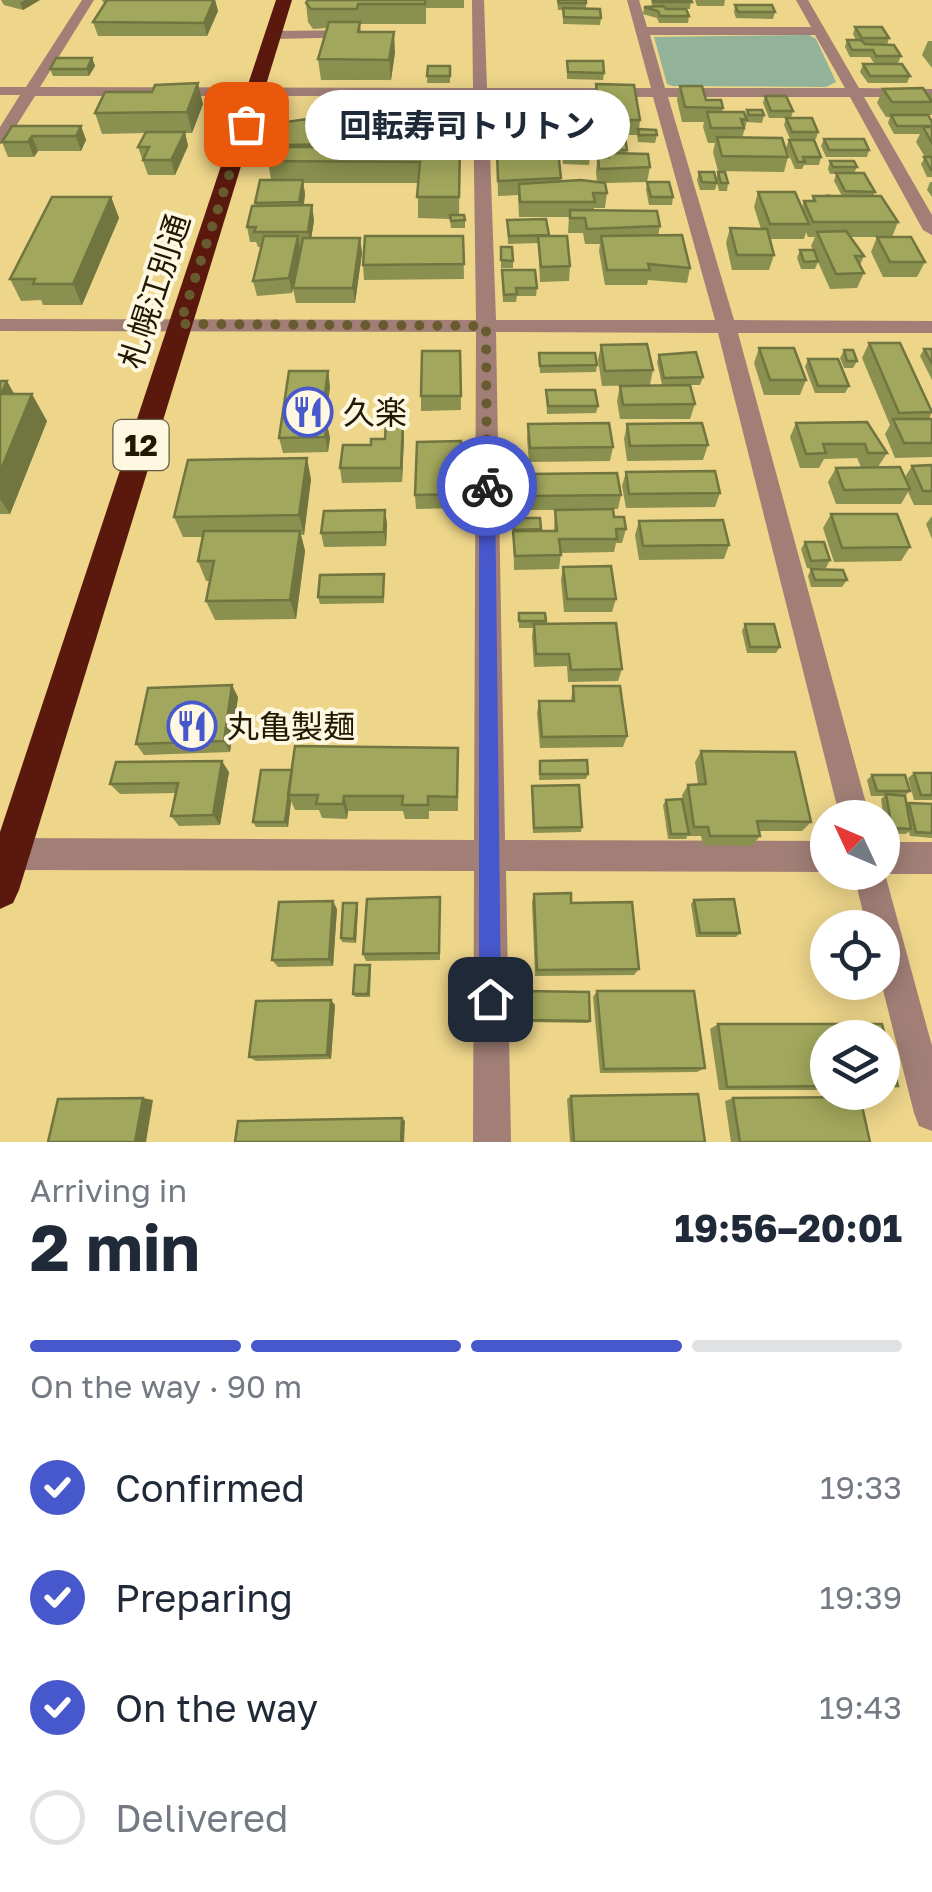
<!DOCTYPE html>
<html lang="en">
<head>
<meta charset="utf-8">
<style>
  body { margin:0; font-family:"Golos Text","Noto Sans JP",sans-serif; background:#f6f6f7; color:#1f2937; height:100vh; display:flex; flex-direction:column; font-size:38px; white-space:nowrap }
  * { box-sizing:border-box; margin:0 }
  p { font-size:32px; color:#747a83 }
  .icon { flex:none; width:55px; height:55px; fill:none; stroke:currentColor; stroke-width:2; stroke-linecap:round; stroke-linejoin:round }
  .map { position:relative; height:1142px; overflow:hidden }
  .side { display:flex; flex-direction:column; background:#fff; flex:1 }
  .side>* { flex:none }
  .needle { width:65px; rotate:314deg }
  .controls { position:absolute; left:810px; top:800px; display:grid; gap:20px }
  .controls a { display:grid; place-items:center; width:90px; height:90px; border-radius:50%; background:#fff; box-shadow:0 5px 25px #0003; font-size:50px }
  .pin { position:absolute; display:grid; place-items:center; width:85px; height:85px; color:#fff; margin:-42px; border-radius:20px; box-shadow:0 5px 15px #0006 }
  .courier { position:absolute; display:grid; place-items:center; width:100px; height:100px; margin:-50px; border:8px solid #4757cc; border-radius:50%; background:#fff; color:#222; box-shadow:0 2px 12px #0007 }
  .bubble { position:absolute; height:70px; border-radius:35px; background:#fff; box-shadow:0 5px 25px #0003; font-size:32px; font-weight:700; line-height:70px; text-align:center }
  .overview em { font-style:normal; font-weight:700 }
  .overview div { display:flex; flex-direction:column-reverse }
  .overview { display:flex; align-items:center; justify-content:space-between; height:170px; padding:0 30px }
  h1 { font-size:65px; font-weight:700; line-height:75px }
  .bar { display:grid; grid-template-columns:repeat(4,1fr); gap:15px 10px; align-content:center; height:120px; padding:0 30px }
  .bar i { height:12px; border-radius:8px; background:#e0e1e3 }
  .bar .selected { background:#4757cc }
  .bar p { grid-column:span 4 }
  ol { padding:0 30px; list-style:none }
  li { display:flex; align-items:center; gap:30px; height:110px }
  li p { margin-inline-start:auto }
  li .icon { padding:10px; border-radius:50%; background:#4757cc; color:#fff; stroke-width:4 }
  li:last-child { color:#747a83 }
  li i { width:55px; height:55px; border:5px solid #e0e1e3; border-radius:50% }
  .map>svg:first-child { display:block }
  .green { fill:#92b39a }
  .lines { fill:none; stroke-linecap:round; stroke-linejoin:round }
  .minor { fill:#a17f77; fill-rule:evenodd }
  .highway { fill:#5b190e; fill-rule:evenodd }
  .wall { fill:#8a904f }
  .shaded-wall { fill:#717540 }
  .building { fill:#a1a75c; stroke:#717540; stroke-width:2.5 }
  .route { fill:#4757cc }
  .done { stroke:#695b30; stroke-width:10; stroke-dasharray:0 18 }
  .labels { text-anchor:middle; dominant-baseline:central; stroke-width:8; stroke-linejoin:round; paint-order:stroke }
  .shield { fill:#fef8e2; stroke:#645c44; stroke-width:2.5 }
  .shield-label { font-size:30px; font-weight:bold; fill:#221900 }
  .street-label { font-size:32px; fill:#221900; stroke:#fef8e2 }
  .poi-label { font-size:32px; fill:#221900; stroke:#fef8e2; text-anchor:start }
</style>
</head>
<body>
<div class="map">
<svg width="932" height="1142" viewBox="0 0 932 1142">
  <rect width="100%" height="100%" fill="#edd58a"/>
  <!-- green -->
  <path class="green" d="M809 35 816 39 836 82 826 87 672 86 667 84 654 37Z"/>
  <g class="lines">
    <!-- minor -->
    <path class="minor" d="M82 0H94L40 87 473 88 472 0H484L487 88H651L627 0H639L647 27H811L796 0H808L859 88 932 89V97H864L932 215V235L923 230 850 97H668L734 320 932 321V333H738L870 818H840L718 333 496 332 505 840 828 841V872L506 871 511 1142H473L474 871 11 870 0 865V843L11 838 474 840 476 332 0 331V319L476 320 473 96H35L6 142 0 144V127L20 95H0V87H26ZM650 35H815L845 88H665ZM488 96 653 97 715 320H496Z
      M359 30 366 34 364 37 274 39 267 35 274 31Z
      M882 842H932V874H885L932 1046V1131L919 1126 914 1113 881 982 882 928H867L853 872H882Z"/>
    <!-- highway -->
    <path class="highway" d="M276 0H292L19 890 13 903 0 909V832Z"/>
  </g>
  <!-- wall -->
  <path class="wall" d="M1 0H40L23 10 4 5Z
    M102 0H215L218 11 207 36H98L93 22 105 2H103Z
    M308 0H464V8H426V24H360L361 32 395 52 391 80H321L318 59 327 28 313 29 308 22 306 3Z
    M557 0H586V9L601 18 600 25 563 24V10H558Z
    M651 0H691L690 9H686L689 16 688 23H659L657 18 643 14 644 7 652 6Z
    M695 0H725L724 6H697Z
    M735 5 775 12 773 19 736 18 734 12Z
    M855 27 889 38 887 45 901 56 898 63H874L870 57H850L845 47 847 40H856L853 34Z
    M928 41H932V68L922 55Z
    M92 58 95 66 89 76H53L50 69Z
    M567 61 604 73 603 80 567 79Z
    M863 64 910 76 907 83H868L860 72Z
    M428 66H450V83H427Z
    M596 84 640 120 639 129 657 135 655 143 638 142 637 135H625L627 154 650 167 647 182 605 183 607 193 605 208H594V210L660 226 658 236 690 268 687 283 648 280 647 285H605L599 251 600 244H585L583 233H568L569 217H519L518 195 498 196 497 151 561 178V181L597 182 596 172 597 162 594 139 596 125H598L595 99Z
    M680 86 723 108 722 112 746 116 747 110 764 115 762 123 747 122V121L742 138 788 157 784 172 718 171 713 152 715 143H708L703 127 704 122H682L677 100Z
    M883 89 932 94V115H928L932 122V177H927L921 164 925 157 916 142 920 134H894L888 123 890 117H886L877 103Z
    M765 96 793 111 791 118 818 132 816 139H790L784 125 786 118H769L763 103Z
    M554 98 583 120 591 150 589 165 563 164 560 134H556L552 113Z
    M203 104 192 133H185L188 146 175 175H148L138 147 145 133 102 134 95 113Z
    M307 119V123L356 120 357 134 356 147H460L459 215 465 220V228H451L450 219 418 218V183H303L305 194 304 205 314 220 311 238H360L362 253 355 303H296L293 288 301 247H300L292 293 257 296 253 281 261 247H258L256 242H250L247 227 256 206 255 203 271 180 268 161Z
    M81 126 86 140 81 151H38L34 157H8L2 142Z
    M501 130 535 142V149H501Z
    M824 139 869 150 867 157H826L821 146Z
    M789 140 821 157 819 165H804L802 169H795L786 148Z
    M830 161 857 167 854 173 875 192 873 196 898 222 892 237 925 262 917 277H883L871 252 877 237H850L864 256 860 265 864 273 857 288 830 289 818 262 815 269H801L797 258 800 250H813L811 246 815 237H808L806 232 804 239H770L774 255 769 270H732L726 243 730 228 761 229 754 207 758 192 802 208 804 201H812L813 196H825L826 194 842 196 834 181 836 174H830L828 169Z
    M699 172 716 179 718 172 728 183 727 191H719L717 183 715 190H700L697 180Z
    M647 182 673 197 672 205H649L646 190Z
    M930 182H932V197L927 190Z
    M111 197 119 218 82 305H43L41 300 21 301 10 279Z
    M507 220 549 236 570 266 569 281 540 282 538 243 508 244Z
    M463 236 464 279 364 280 363 265Z
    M501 247 513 261V268H501Z
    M502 270 537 288 536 296H517L516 302H503Z
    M869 343 932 412 929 419H932V457L895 458 885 434 890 425 862 358Z
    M601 345 653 370 650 385 602 386 598 360Z
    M759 348 806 380 800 395H764L754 363Z
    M924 349H932V380L920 356Z
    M844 350 857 361 853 368H844L840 358Z
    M460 351 461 410 421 411V396Z
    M539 353 597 365 596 372 540 373Z
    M659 355 703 377 700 385H662L657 362Z
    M808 359 849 386 845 393H815L805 367Z
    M0 381 47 421 10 514H0Z
    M330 386 326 423 330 438 328 452 283 453 279 438Z
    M620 386 695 404 690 419H620L617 401Z
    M546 390 598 406 596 413 547 414Z
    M403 422 404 437 402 482 342 483 340 468 371 445 385 439Z
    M867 422 887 453 878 467H861L857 458 824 459 819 468H800L790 437 796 423Z
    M528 424 613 447 610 461 529 462 527 439Z
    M627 424 708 445 703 460 627 461 624 439Z
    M461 441V508L416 509 415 495Z
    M932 465V505H914L908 492 901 504H836L828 482 836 468 905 477 912 466Z
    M626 472 720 493 715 507 626 508 622 486Z
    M529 474 621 495 618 509H613L614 517 626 529 622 543H616L614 552 561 553 559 569 514 570 513 518H540V531H554L555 510H530L528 488Z
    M311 479 304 535H301L305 551 296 619 215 620 206 601 210 581H206L198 561 203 537H183L174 517Z
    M385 510 387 524 386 546 324 547 321 533Z
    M831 514 910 547 901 561 834 562 823 528Z
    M932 516V539L926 524Z
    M639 521 729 545 724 559 639 560 635 535Z
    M805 542 830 560 826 568H807L801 549Z
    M563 567 616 599 612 612H564L561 580Z
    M811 569 847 580 842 587H811L808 576Z
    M384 574V603L320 604 318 597Z
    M519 613H545L546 624 622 669 618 681 568 682 567 666 534 667 532 637 533 628H519Z
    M745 624 780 647 776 653H747L742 631Z
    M573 686 627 736 623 747 540 748 537 713 539 701H571Z
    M238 697 230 752 144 755 136 744Z
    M458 748V811H429V819H405L403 811H348L347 819 322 818 319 810H295L291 801 288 827H256L253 822 292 770Z
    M701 751 811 822 802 831H759L760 836 752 846 703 845 701 836H688V835L686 839H668L663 805 666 800 686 819 682 795 688 785 698 784 695 762Z
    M540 761 588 774 586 779 539 780Z
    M229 772 220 825 179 826 171 816 176 793 120 794 110 784Z
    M914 773H932V800H914L908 778Z
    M872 775 910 791 905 796 907 805 909 803 932 804V838L910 836 909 832 905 834 886 833 881 799 884 796H871L867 780Z
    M532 786 582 827 581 832 533 833Z
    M534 894 571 903 639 969 634 975 535 976 532 902Z
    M694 900 740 933 736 937H696L691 904Z
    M357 903 358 907 356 943 342 942 341 938Z
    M440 906V960L366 961 363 954Z
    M337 909 333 966 278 967 272 960Z
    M371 968 370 997H355L353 994Z
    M525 991 590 1021 588 1023 525 1022Z
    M597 991 705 1068 697 1072 600 1073 593 997Z
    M335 1005 331 1059 256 1061 249 1057Z
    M718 1024H882L898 1086 882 1090V1038H828V1090H719L710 1029Z
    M571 1096 705 1142H570L567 1099Z
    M733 1098 870 1142H731L725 1101Z"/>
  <!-- shaded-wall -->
  <path class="shaded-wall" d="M25 0H40L23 10 20 3Z
    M214 0H215L218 11 207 36 204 23Z
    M394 32 395 52 391 80 389 60Z
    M92 58 95 66 89 76 87 69Z
    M198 83 203 104 192 133 187 112Z
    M356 120 357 134 354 159 353 144Z
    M81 126 86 140 81 151 76 136Z
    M185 132 188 146 175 175 171 160Z
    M32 136 38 151 34 157 28 142Z
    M303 180 305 194 302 217 299 202Z
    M111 197 119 218 82 305 73 284Z
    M312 205 314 220 310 247 308 232Z
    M298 236 300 251 292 293 289 278Z
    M360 238 362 253 355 303 353 288Z
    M328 371 330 386 324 438 321 423Z
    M7 381 22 408 1 394Z
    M32 394 47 421 10 514 0 499V472Z
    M403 422 404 437 402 482 401 468Z
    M327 423 330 438 328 452 325 437Z
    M307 458 311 479 304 535 299 515Z
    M385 510 387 524 386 546 384 532Z
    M300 531 305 551 296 619 290 600Z
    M232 685 238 697 230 752 224 741Z
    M222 761 229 772 220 825 213 815Z
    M289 796 291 801 288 827 285 822Z
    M344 796 348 811 347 819 343 804Z
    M333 901 337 909 333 966 329 959Z
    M357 903 358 907 356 943 354 939Z
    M331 1000 335 1005 331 1059 327 1055Z
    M143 1098 153 1100 146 1142H135Z
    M402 1118 405 1121 404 1142H401Z"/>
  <!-- building -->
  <path class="building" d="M107 0H214L204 23 93 22Z
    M308 0H425V4H358L357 9H311L306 3Z
    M558 0H586V3H559Z
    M653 0H691L692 2H654Z
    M735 5H772L775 12H738Z
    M663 6 666 9H686L689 16H660L658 11 644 7Z
    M563 8 600 9 601 18 564 17Z
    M329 22H360L358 32H394L389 60 318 59Z
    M855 27H882L889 38H862Z
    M847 40H861L865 44 894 45 901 56H876L873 50H852Z
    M56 58H92L87 69H50Z
    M567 61H603L604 73 568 72Z
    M863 64H902L910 76H870Z
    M428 66H450V76H427Z
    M198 83 187 112 95 113 105 92H152L155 85Z
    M596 84 634 85 640 120H600Z
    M680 86H702L706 100H721L723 108 685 107Z
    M923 88 932 102H892L883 89Z
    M765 96H786L793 111H771Z
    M554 98H578L583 120H557Z
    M747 110H762L764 115H749Z
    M707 112H744L747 120 741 119 744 128H711Z
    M891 115H928L932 122V126H897Z
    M786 118H812L818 132H792Z
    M307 119 306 123 356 120 353 144 281 145 286 122Z
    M561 123H586L591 150H565Z
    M596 125H612V129L624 130 627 150H599Z
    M12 126H81L76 136H32L28 142H2Z
    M923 127H932V143Z
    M638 129 656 130 657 135H639Z
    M501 130 535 131V142L501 141Z
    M146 132H185L171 160H143L149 147H138Z
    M717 137 782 138 788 157 722 156Z
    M824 139H864L869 150H829Z
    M789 140H814L821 157H803L805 162H798Z
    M272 147H460L459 197H417L420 162 268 161Z
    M497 151H558L561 178 498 181Z
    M608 153 648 154 650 167 599 169 598 157H609Z
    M924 157H932V170H931Z
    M830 161H854L857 167H833Z
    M699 172H714L717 183 702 182Z
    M718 172H725L728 183H721Z
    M836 173H864L875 192 845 191Z
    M260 180H303L299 202 255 203Z
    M581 180 605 183 607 193H593L595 202H520L519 184Z
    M647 182H669L673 197H651Z
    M758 192H795L809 224H770Z
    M813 196H881L898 222H813L804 201H815Z
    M52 197H111L73 284H33L35 279H10Z
    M312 205 308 232H254L256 227H247L252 206Z
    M570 210 657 211 660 226 587 229 585 218H570Z
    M450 215H464L465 220 451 221Z
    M546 219 549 235 509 236 507 220Z
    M730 228 767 229 774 255H737Z
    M846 231 864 256H855L864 273 836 274 817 232Z
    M682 235 690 268 648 264 650 270H607L601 236Z
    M264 236H298L289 278 253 281Z
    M365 236H463L464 264 363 265Z
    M538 236H567L570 266 541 267Z
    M877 237H911L925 262H890Z
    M303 238H360L353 288H293Z
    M501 247H512L513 261 501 260Z
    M800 250H814L818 261 804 262Z
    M502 270H535L537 288H516L517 294 504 295Z
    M869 343H900L932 412 899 413Z
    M647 344 653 370 605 371 601 345Z
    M759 348H794L806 380H770Z
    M924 349H932V364Z
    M844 350H853L857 361H847Z
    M422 351H460L461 396H421Z
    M696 352 703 377 664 378 659 355Z
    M539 353H595L597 365 540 366Z
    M808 359H838L849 386H818Z
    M289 371H328L321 423H327L325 437 279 438Z
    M0 381H7L1 394H32L0 472Z
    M690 385 695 404 623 405 620 386Z
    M546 390H595L598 406H548Z
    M893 419H932V443H904Z
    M386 422H403L401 468H340L343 445H371V439H385Z
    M867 422 887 453H868L865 444H823L826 453 806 454 796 423Z
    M609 423 613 447 530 448 528 424Z
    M702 423 708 445 630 446 627 424Z
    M461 441V494L415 495 417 442Z
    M307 458 299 515 174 517 188 460Z
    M932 465V491H923L912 466Z
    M900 467 910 489 844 490 836 468Z
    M715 471 720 493 629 494 626 472Z
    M617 473 621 495 531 496 529 474Z
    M613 509 614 517H624L626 529H616L617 539H559L561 555 515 556 513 531H557L555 510Z
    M385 510 384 532 321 533 324 511Z
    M831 514H897L910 547 842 548Z
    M513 518H540L541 529 514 530Z
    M723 520 729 545 643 546 639 521Z
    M204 531H300L290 600 206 601 214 561H198Z
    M805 542H824L830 560 811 561Z
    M611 566 616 599H567L563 567Z
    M811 569 843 570 847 580H815Z
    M384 574 383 597H318L320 575Z
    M519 613H545L546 621H519Z
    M616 623 622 669 571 670 569 654H536L534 624Z
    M745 624H774L780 647H750Z
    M232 685 224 741 136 744 148 688Z
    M573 686H620L627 736 542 737 539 701H574Z
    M295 746 458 748 457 797 428 796V805H402L403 796H344L343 804H316L318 795H288Z
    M701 751 795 752 811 822 757 821 760 836H710L708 827H694L688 785 706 784Z
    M587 760 588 774H540V761Z
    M222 761 213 815 171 816 178 783 110 784 116 762Z
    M261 770H292L285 822H253Z
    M914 773H932V795H921Z
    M872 775H905L910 791H877Z
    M579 785 582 827 534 828 532 786Z
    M886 794 905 796 911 829 892 828Z
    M682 799 689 834H671L666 800Z
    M909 803 932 804V833L916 832Z
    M571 893V903L632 902 639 969 537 970 534 894Z
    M440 897 439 953 363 954 367 899Z
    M734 899 740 933H700L694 900Z
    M333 901 329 959 272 960 279 902Z
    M343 903H357L354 939 341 938Z
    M355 965H370L368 994H353Z
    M525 991 589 992 590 1021 526 1020Z
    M597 991H694L705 1068 604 1069Z
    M331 1000 327 1055 249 1057 256 1001Z
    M718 1024H882L898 1086H882V1038H828V1086L727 1087Z
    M698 1094 705 1142H574L571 1096Z
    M860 1097 870 1142H740L733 1098Z
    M143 1098 135 1142H48L58 1099Z
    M402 1118 401 1142H235L238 1121Z"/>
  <!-- route -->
  <path class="route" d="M487 480 495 486 501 999 498 1007 490 1010 482 1007 479 999V486Z"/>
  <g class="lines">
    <!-- done -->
    <path class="done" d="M246 124 180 324 486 326 487 486"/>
  </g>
  <!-- icons -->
  <defs>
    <g id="restaurant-ring" transform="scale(2.5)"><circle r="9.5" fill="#fef8e2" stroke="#4757cc" stroke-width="1.5"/><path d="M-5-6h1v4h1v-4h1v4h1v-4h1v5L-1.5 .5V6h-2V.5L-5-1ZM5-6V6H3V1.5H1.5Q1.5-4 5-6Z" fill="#4757cc"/></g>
  </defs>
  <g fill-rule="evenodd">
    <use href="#restaurant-ring" x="308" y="412"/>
    <use href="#restaurant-ring" x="192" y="726"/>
  </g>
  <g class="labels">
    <!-- shield labels -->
    <rect class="shield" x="113.5" y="420" width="55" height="50" rx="8"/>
    <g class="shield-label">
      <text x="141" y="445">12</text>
    </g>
    <!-- street labels -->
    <g class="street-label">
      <text transform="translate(154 291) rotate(-72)">札幌江別通</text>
    </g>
    <!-- poi labels -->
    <g class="poi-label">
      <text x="343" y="412">久楽</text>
      <text x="227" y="726">丸亀製麺</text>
    </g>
  </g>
</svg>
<div class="controls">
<a><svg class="needle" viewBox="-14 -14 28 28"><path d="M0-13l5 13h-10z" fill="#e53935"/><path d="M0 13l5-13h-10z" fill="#747a83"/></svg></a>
<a><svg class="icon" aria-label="locate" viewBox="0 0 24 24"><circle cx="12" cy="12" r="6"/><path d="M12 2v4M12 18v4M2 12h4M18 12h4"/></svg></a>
<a><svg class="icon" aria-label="layers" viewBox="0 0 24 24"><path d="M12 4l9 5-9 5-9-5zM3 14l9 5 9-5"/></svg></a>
</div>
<div class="pin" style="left:246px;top:124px;background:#ea580c"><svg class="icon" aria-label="bag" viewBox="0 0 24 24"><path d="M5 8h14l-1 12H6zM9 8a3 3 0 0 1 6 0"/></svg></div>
<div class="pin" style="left:490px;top:999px;background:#1f2937"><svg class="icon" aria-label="home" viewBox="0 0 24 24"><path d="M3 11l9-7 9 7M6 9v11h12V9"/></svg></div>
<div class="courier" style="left:487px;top:486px"><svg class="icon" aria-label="bike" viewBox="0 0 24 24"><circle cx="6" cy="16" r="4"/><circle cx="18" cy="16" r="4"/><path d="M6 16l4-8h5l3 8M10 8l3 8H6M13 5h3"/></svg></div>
<div class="bubble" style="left:305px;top:90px;width:325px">回転寿司トリトン</div>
</div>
<section class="side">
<div class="overview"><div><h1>2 min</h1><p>Arriving in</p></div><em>19:56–20:01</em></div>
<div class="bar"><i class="selected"></i><i class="selected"></i><i class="selected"></i><i></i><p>On the way · 90 m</p></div>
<ol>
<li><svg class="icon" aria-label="check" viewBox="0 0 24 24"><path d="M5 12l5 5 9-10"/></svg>Confirmed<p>19:33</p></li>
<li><svg class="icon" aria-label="check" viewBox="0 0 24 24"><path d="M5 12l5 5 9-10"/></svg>Preparing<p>19:39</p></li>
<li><svg class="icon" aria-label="check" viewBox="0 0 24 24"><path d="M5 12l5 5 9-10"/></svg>On the way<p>19:43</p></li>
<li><i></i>Delivered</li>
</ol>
</section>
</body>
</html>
